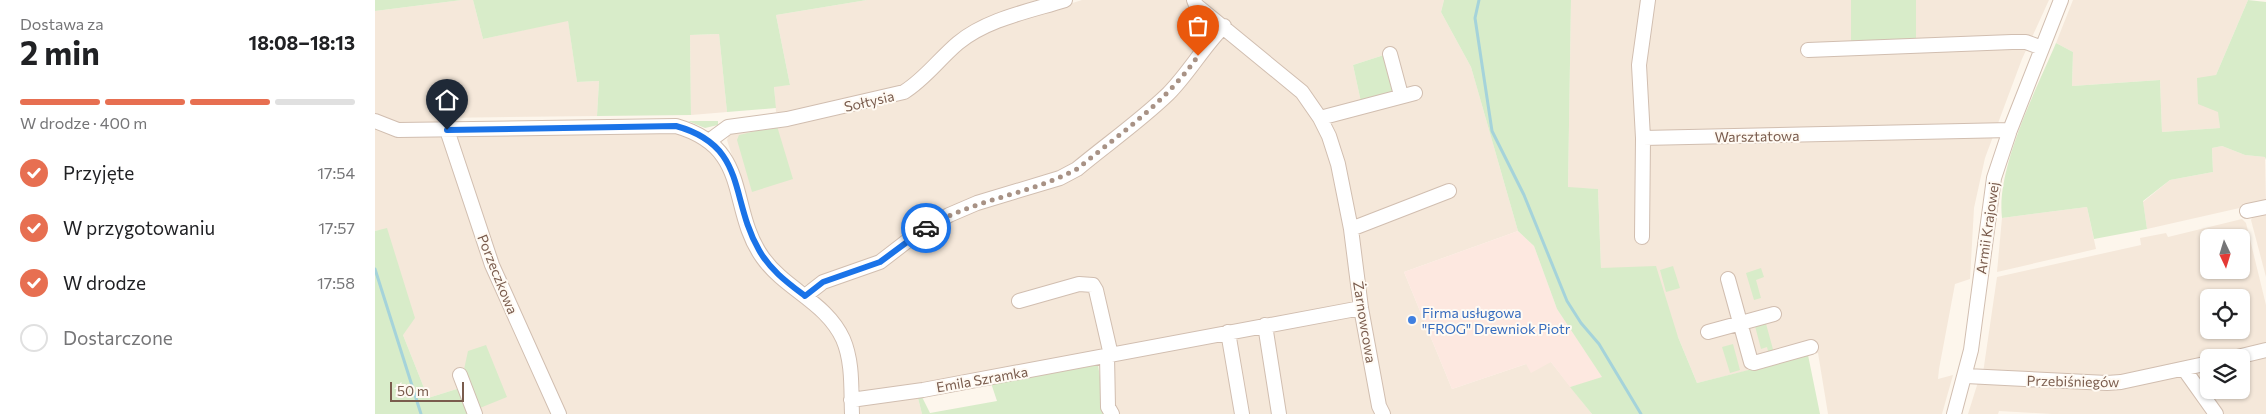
<!DOCTYPE html>
<html lang="pl">
<head>
<meta charset="utf-8">
<style>
  body { margin:0; font-family:Commissioner,sans-serif; background:#f2f2f2; color:#202124; height:100vh; display:flex; flex-direction:column; font-size:19px; white-space:nowrap }
  * { box-sizing:border-box; margin:0 }
  p { font-size:16px; color:#757577 }
  .icon { flex:none; width:28px; height:28px; fill:none; stroke:currentColor; stroke-width:2; stroke-linecap:round; stroke-linejoin:round }
  .map { position:relative; flex:1; overflow:hidden }
  .panel { display:flex; flex-direction:column; background:#fff; width:375px }
  .panel>* { flex:none }
  .needle { width:32px; rotate:176deg }
  .tools { position:absolute; left:1825px; top:229px; display:grid; gap:10px }
  .tools a { display:grid; place-items:center; width:50px; height:50px; border-radius:8px; background:#fff; box-shadow:0 1px 4px #0004; font-size:25px }
  .scale { position:absolute; left:15px; bottom:12px; width:74px; box-sizing:border-box; padding-left:5px; border:2px solid #7a5c4d; border-top:0; font-size:14px; line-height:18px; white-space:nowrap; color:#7a5c4d; -webkit-text-stroke:4px #fffaf3; paint-order:stroke }
  .pin { position:absolute; display:grid; place-items:center; width:42px; height:42px; color:#fff; margin:-51px -21px; border-radius:50% 50% 50% 0; rotate:-45deg; box-shadow:0 0 5px #0007 }
  .pin .icon { rotate:45deg }
  .courier { position:absolute; display:grid; place-items:center; width:50px; height:50px; margin:-25px; border:4px solid #1a73e8; border-radius:50%; background:#fff; color:#222; box-shadow:0 1px 6px #0007 }
  .overview em { font-style:normal; font-weight:700 }
  .overview div { display:flex; flex-direction:column-reverse }
  .overview { display:flex; align-items:center; justify-content:space-between; height:85px; padding:0 20px }
  h1 { font-size:32px; font-weight:700; line-height:38px }
  .bar { display:grid; grid-template-columns:repeat(4,1fr); gap:8px 5px; align-content:center; height:60px; padding:0 20px }
  .bar i { height:6px; border-radius:4px; background:#e0e0e0 }
  .bar .current { background:#e76f51 }
  .bar p { grid-column:span 4 }
  ol { padding:0 20px; list-style:none }
  li { display:flex; align-items:center; gap:15px; height:55px }
  li p { margin-inline-start:auto }
  li .icon { padding:5px; border-radius:50%; background:#e76f51; color:#fff; stroke-width:4 }
  li:last-child { color:#757577 }
  li i { width:28px; height:28px; border:2px solid #e0e0e0; border-radius:50% }
  main { display:flex; flex:1; min-height:0 }
  .map>svg:first-child { display:block }
  .residential { fill:#f5e8da; fill-rule:evenodd }
  .commercial { fill:#fde8e0 }
  .green { fill:#d8ecc9 }
  .lines { fill:none; stroke-linecap:round; stroke-linejoin:round }
  .stream { stroke:#a5d3da; stroke-width:3 }
  .minor-casing { stroke:#d1beb0; stroke-width:16 }
  .minor { stroke:#fff; stroke-width:14 }
  .done { stroke:#a89285; stroke-width:5; stroke-dasharray:0 9 }
  .route { stroke:#1a73e8; stroke-width:6 }
  .shop-dot { fill:#3f7fe0; stroke:#fffaf3; stroke-width:2 }
  .labels { text-anchor:middle; dominant-baseline:central; stroke-width:4; stroke-linejoin:round; paint-order:stroke }
  .street-label { font-size:14px; fill:#7a5c4d; stroke:#fffaf3 }
  .shop-label { font-size:14px; fill:#366cbe; stroke:#fffaf3; text-anchor:start }
</style>
</head>
<body>
<main>
<section class="panel">
<div class="overview"><div><h1>2 min</h1><p>Dostawa za</p></div><em>18:08–18:13</em></div>
<div class="bar"><i class="current"></i><i class="current"></i><i class="current"></i><i></i><p>W drodze · 400 m</p></div>
<ol>
<li><svg class="icon" aria-label="check" viewBox="0 0 24 24"><path d="M5 12l5 5 9-10"/></svg>Przyjęte<p>17:54</p></li>
<li><svg class="icon" aria-label="check" viewBox="0 0 24 24"><path d="M5 12l5 5 9-10"/></svg>W przygotowaniu<p>17:57</p></li>
<li><svg class="icon" aria-label="check" viewBox="0 0 24 24"><path d="M5 12l5 5 9-10"/></svg>W drodze<p>17:58</p></li>
<li><i></i>Dostarczone</li>
</ol>
</section>
<div class="map">
<svg width="1891" height="414" viewBox="0 0 1891 414">
  <rect width="100%" height="100%" fill="#fdf6ec"/>
  <!-- residential -->
  <path class="residential" d="M87 0H98L108 39 193 20 202 82 224 81 222 116 63 118 83 187 177 414H96L85 388 53 398 28 335 4 230 0 231V11Z
    M492 0H677L626 16 532 86 420 112H401L399 86 415 85 401 15Z
    M707 0H815L826 47 799 81 701 166 596 203 498 263 430 285 421 282 402 267 384 240 352 140 354 135 357 132 527 99 587 45 609 31Z
    M828 0H1069L1066 12 1096 67 1143 231 1029 272 1077 389 1151 364 1176 362 1217 414H1012L1006 398 980 221 951 120 1029 91 1018 52 978 65 986 102 945 112Z
    M1196 0H1674L1647 59 1610 158 1599 208 1595 279 1580 284 1564 369 1563 379 1578 375 1567 414H1453L1443 353 1322 383 1303 337 1226 269 1223 189 1193 188Z
    M1698 0H1873L1841 75 1845 128 1787 132 1785 80 1697 86 1698 52 1681 43Z
    M848 31 917 87 945 126 957 160 966 199 981 300 978 303 625 371 486 393 465 322 457 311 442 297V293L601 208 688 181 796 95Z
    M344 34 352 112 316 115 315 35Z
    M281 131 307 135 327 145 344 163 351 174 373 241 444 313 460 335 468 363 471 414H190L118 260 79 136Z
    M1847 146 1870 155 1890 157 1891 202 1772 229 1768 202 1795 180 1838 172 1837 148Z
    M1712 207 1721 249 1622 272 1627 218Z
    M1891 213V277L1876 220 1878 216Z
    M1867 219 1871 223 1891 305V345L1754 378 1608 373 1622 277 1766 245 1765 238 1791 233 1793 237ZM1834 238H1866V270H1834ZM1834 298H1866V330H1834Z
    M981 313 995 396 1002 414H743L740 407 738 361Z
    M1891 354V414H1849L1845 412 1816 372 1834 367V390H1866V360Z
    M1803 375 1835 414H1677L1624 411 1623 414H1593L1603 382Z
    M542 394 547 414H481V409L486 404Z"/>
  <!-- commercial -->
  <path class="commercial" d="M1143 231 1159 246 1182 309 1228 378 1195 387 1176 362 1156 373 1151 364 1077 389 1029 272Z"/>
  <!-- green -->
  <path class="green" d="M0 0H87L0 11Z
    M98 0H492L401 15 415 85 399 87 401 108 352 112 344 34 315 35 316 115 222 116 224 81 202 82 193 21 108 39Z
    M1069 0H1196L1193 187 1223 189 1226 268 1281 266 1303 337 1322 383 1433 355 1445 414H1217L1195 387 1227 377 1182 309 1159 246 1143 231 1096 67 1066 12Z
    M1476 0H1541V42L1476 44Z
    M1873 0 1891 2V160L1890 157 1870 155 1847 146 1837 148 1838 172 1795 180 1768 201 1772 229 1719 239 1712 207 1627 218C1621 168 1661 90 1681 43L1698 52 1697 86 1785 80 1787 132 1845 128 1843 112 1823 104 1822 78 1841 75Z
    M1012 54 1021 88 1018 94 986 102 978 65Z
    M313 121H343V125L330 128Z
    M402 126 418 179 377 192 362 140 364 135Z
    M12 228 40 318 28 335 53 398 85 388 93 351 111 345 132 397 95 412 96 414H0V231Z
    M1298 266 1305 288 1291 292 1285 270Z
    M1386 268 1389 277 1381 280 1386 298 1379 300 1371 273Z
    M1390 320 1399 353 1394 355 1392 347 1386 349 1380 326Z
    M1358 344 1365 370 1355 373 1347 347Z
    M723 365 731 414H547L543 398 547 397 555 413 622 401 616 383Z"/>
  <g class="lines">
    <!-- stream -->
    <path class="stream" d="M1104 0 1100 18 1117 131 1149 195 1192 301 1206 323 1224 344 1266 414
      M0 269 46 414"/>
    <!-- minor casing -->
    <g class="minor-casing">
      <path id="minor" d="M819 0 821 5 927 92 945 118 954 136 963 164 976 229 986 308 1004 406 1008 414
        M1273 0 1264 65 1268 138 1635 130
        M821 5 831 44
        M1433 50 1637 42H1651L1667 48
        M1015 54 1026 95
        M945 118 1040 93
        M0 121 23 130 301 126C378 148 352 208 388 258 411 290 451 302 468 339 478 362 476 389 477 414
        M72 130 117 265 184 414
        M334 141 353 127 412 119 529 92C550 79 564 59 583 43 612 19 655 11 690 0
        M1872 211 1891 207
        M976 229 1074 191
        M1267 237 1268 138
        M1353 279 1376 362 1379 363 1436 347
        M430 296 448 282 505 262 540 235 574 215 602 203 685 178 702 169C732 144 765 121 793 94 814 73 828 47 849 26
        M644 301 704 284 718 285 721 290 736 355
        M890 325 904 414
        M853 332 867 414
        M1333 332 1399 314
        M732 356 733 407 737 414
        M1858 358 1891 350
        M1809 369 1841 414
        M85 375 100 414
        M1591 376 1732 383 1746 382 1834 363
        M476 400 548 390 986 308
        M1579 414 1596 350 1619 178 1635 130 1686 0"/>
    </g>
    <!-- minor -->
    <use href="#minor" class="minor"/>
  </g>
  <g class="lines">
    <!-- done -->
    <path class="done" d="M551 228C598 199 654 195 702 169 745 134 791 102 823 56"/>
    <!-- route -->
    <path class="route" d="M72 130 301 126C373 146 354 198 384 250 395 270 413 283 430 296L448 282 505 262 551 228"/>
  </g>
  <!-- markers -->
  <circle class="shop-dot" cx="1037" cy="320" r="5"/>
  <g class="labels">
    <!-- street labels -->
    <g class="street-label">
      <text transform="translate(494 101) rotate(-13)">Sołtysia</text>
      <text transform="translate(1382 136) rotate(-1)">Warsztatowa</text>
      <text transform="translate(1612 228) rotate(-82)">Armii Krajowej</text>
      <text transform="translate(123 274) rotate(68)">Porzeczkowa</text>
      <text transform="translate(990 322) rotate(81)">Żarnowcowa</text>
      <text transform="translate(607 379) rotate(-10)">Emila Szramka</text>
      <text transform="translate(1698 381) rotate(1)">Przebiśniegów</text>
    </g>
    <!-- shop labels -->
    <g class="shop-label">
      <text x="1047" y="312">Firma usługowa<tspan x="1047" dy="16">"FROG" Drewniok Piotr</tspan></text>
    </g>
  </g>
</svg>
<div class="tools">
<a><svg class="needle" viewBox="-14 -14 28 28"><path d="M0-13l5 13h-10z" fill="#e53935"/><path d="M0 13l5-13h-10z" fill="#757577"/></svg></a>
<a><svg class="icon" aria-label="locate" viewBox="0 0 24 24"><circle cx="12" cy="12" r="6"/><path d="M12 2v4M12 18v4M2 12h4M18 12h4"/></svg></a>
<a><svg class="icon" aria-label="layers" viewBox="0 0 24 24"><path d="M12 4l9 5-9 5-9-5zM3 14l9 5 9-5"/></svg></a>
</div>
<div class="scale">50 m</div>
<div class="pin" style="left:823px;top:56px;background:#ea580c"><svg class="icon" aria-label="bag" viewBox="0 0 24 24"><path d="M5 8h14l-1 12H6zM9 8a3 3 0 0 1 6 0"/></svg></div>
<div class="pin" style="left:72px;top:130px;background:#1f2937"><svg class="icon" aria-label="home" viewBox="0 0 24 24"><path d="M3 11l9-7 9 7M6 9v11h12V9"/></svg></div>
<div class="courier" style="left:551px;top:228px"><svg class="icon" aria-label="car" viewBox="0 0 24 24"><path d="M5 17H2v-5l4-1 3-4h7l3 4 3 1v5h-3M9 17h6M6 11h13"/><circle cx="7" cy="17" r="2"/><circle cx="17" cy="17" r="2"/></svg></div>
</div>
</main>
</body>
</html>
